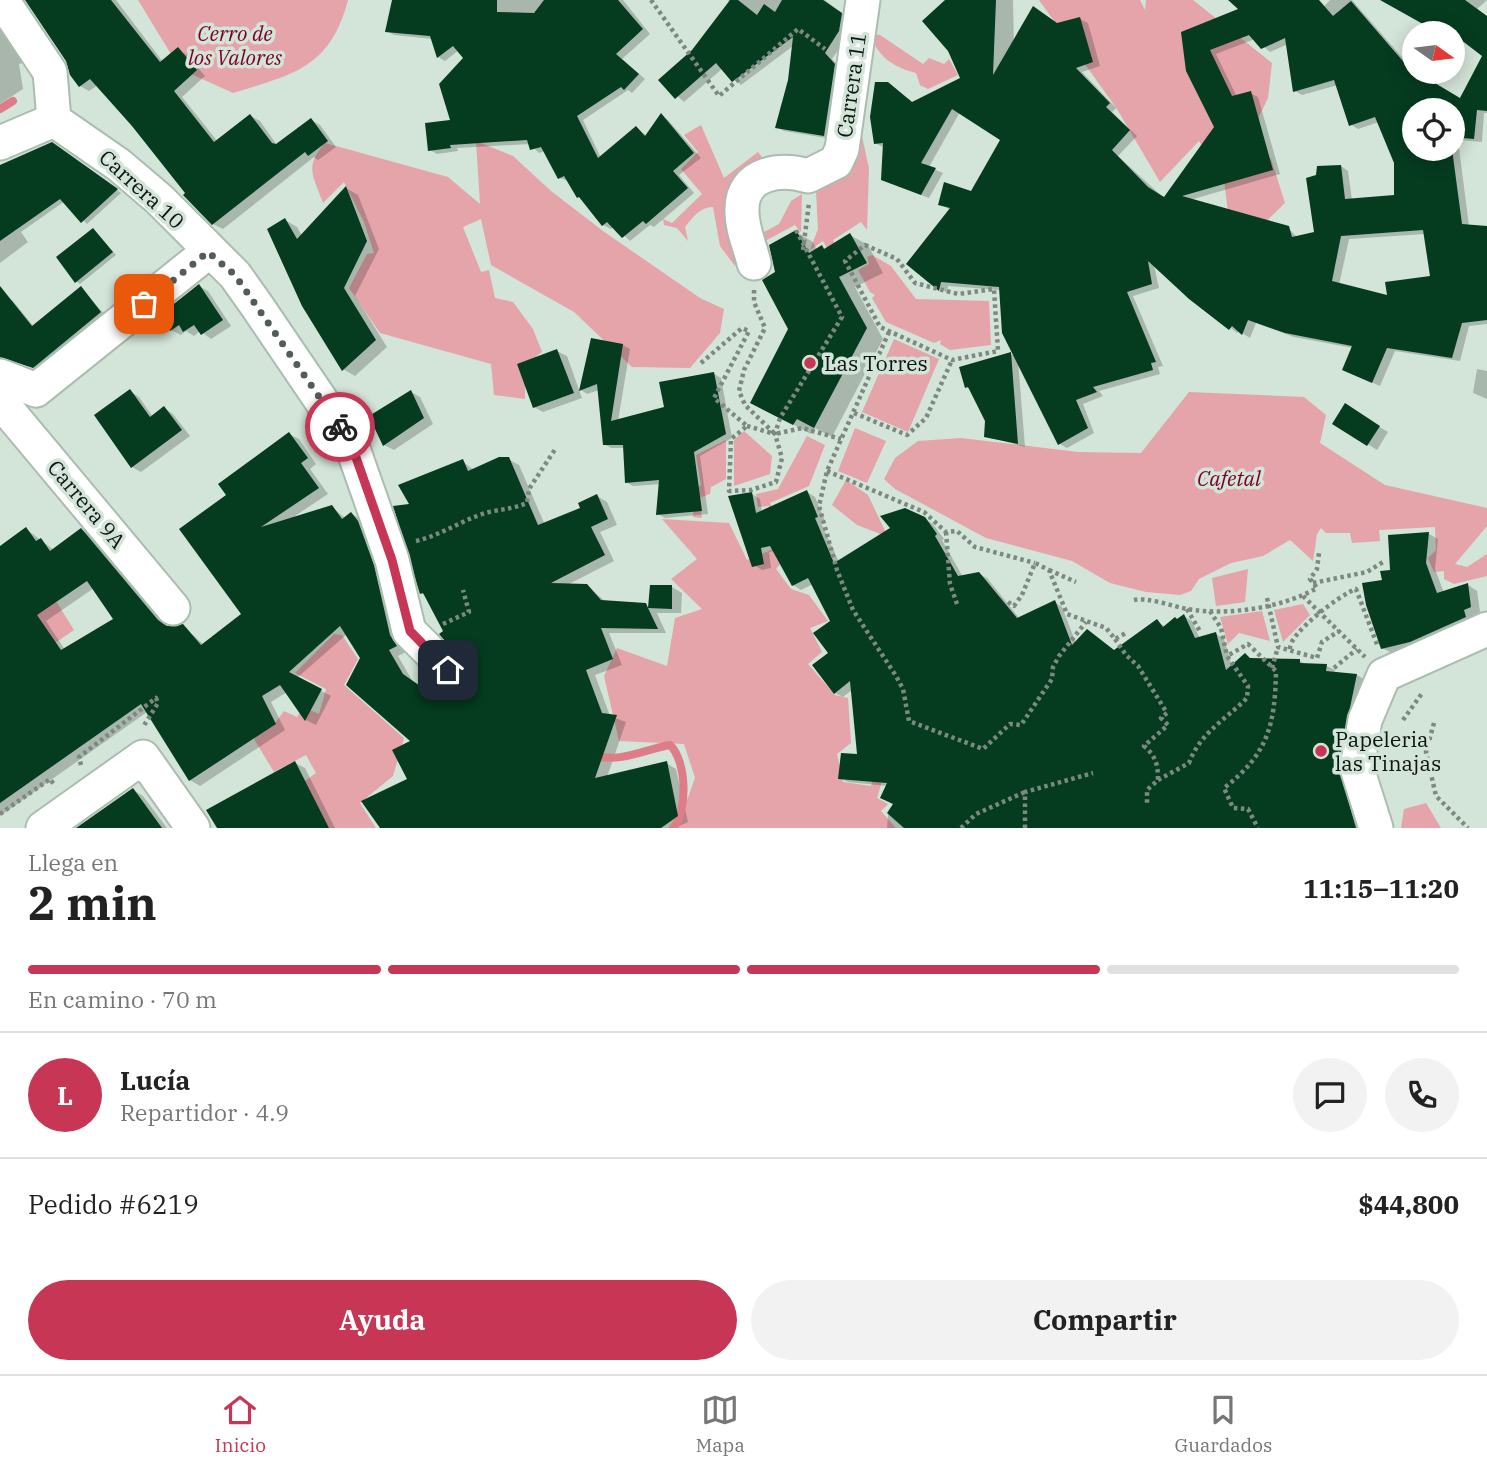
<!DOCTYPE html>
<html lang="es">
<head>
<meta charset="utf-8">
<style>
  body { margin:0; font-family:"IBM Plex Serif",serif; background:#f2f2f2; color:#222; height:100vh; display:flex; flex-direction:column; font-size:26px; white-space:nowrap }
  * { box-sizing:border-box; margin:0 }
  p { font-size:23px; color:#767676 }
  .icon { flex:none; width:38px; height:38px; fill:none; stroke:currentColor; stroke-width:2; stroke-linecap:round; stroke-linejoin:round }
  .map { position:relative; height:828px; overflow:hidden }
  .sheet { display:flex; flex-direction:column; background:#fff; flex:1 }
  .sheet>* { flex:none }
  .needle { width:46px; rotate:104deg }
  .fabs { position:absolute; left:1402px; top:21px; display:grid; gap:14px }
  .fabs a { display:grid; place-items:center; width:63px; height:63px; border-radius:50%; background:#fff; box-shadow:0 4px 18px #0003; font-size:35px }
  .pin { position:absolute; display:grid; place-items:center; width:60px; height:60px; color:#fff; margin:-30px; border-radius:14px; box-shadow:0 4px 10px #0006 }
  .courier { position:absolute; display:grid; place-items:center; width:70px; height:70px; margin:-35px; border:5px solid #c73755; border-radius:50%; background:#fff; color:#222; box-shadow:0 2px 9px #0007 }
  .headline em { font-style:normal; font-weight:800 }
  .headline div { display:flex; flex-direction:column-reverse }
  .headline { display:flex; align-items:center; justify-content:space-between; height:119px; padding:0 28px }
  h1 { font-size:46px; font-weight:800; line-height:52px }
  .bar { display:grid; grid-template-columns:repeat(4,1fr); gap:10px 7px; align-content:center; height:84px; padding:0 28px }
  .bar i { height:9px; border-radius:5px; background:#e0e0e0 }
  .bar .active { background:#c73755 }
  .bar p { grid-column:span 4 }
  .line { display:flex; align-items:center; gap:18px; padding:0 28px; border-top:2px solid #e0e0e0 }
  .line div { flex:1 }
  .round { display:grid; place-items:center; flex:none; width:74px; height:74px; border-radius:37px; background:#f2f2f2 }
  .primary-button { display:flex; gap:14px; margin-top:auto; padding:14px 28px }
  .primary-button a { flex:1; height:80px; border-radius:42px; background:#c73755; color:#fff; font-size:28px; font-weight:800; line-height:80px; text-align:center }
  .primary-button a+a { background:#f2f2f2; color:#222 }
  .tab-bar { display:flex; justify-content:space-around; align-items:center; height:98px; border-top:2px solid #e0e0e0; background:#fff; font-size:19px; color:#767676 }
  .tab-bar a { display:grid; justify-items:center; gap:4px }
  .tab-bar .active { color:#c73755 }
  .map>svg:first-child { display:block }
  .green { fill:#e4a4aa }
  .shadow { fill:#0003; fill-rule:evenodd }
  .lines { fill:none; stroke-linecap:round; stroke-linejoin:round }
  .stream { stroke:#de7c88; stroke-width:8 }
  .building { fill:#053c20; fill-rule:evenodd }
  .minor-casing { stroke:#abbcb0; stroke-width:37 }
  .path { stroke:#7d8980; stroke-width:4.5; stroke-dasharray:3.5 3.5; stroke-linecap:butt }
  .minor { stroke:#fff; stroke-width:33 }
  .done { stroke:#535d56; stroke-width:7; stroke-dasharray:0 12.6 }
  .route { stroke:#c73755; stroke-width:9 }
  .poi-dot { fill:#c73755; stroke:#d3e4d8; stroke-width:2.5 }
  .labels { text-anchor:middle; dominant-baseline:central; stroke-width:7; stroke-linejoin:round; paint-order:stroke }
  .park-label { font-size:21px; font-style:italic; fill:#7e0029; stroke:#d3e4d8 }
  .street-label { font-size:21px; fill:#0e1410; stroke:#d3e4d8 }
  .poi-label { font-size:21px; fill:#0e1410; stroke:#d3e4d8; text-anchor:start }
</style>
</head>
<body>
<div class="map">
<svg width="1487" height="828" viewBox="0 0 1487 828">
  <rect width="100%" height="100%" fill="#d3e4d8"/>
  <!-- green -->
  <path class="green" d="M138 0H348C330 68 294 74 233 93L180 69Z
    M1039 0H1140L1145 10 1146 0H1193L1272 63 1268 98 1243 150 1271 159 1285 203 1260 227 1229 220 1224 180 1199 141 1160 182 1117 109Z
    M870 34 880 35 923 64 929 58 944 64 949 59 958 75 928 89 920 85 916 73C893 67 878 57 870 34Z
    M701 125 724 178 758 152 765 161 738 261 735 266 720 246 713 207C700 207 693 217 685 227L688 241 677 228 664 225 663 219 672 223 702 194 681 169 698 152 684 135Z
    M861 132 869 168 867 230 861 222 833 240 838 250 831 255 823 241 810 250 818 229 816 191Z
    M476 141 513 156 551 191 603 231 700 298 724 309 720 333 690 368 632 367 574 312 491 265 481 219 463 227 481 272 489 270 495 298 513 302 533 329 542 352 525 365V399L494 395 491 364 380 333 349 288 367 254 374 253 364 222 344 182 323 203C313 175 304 167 325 143L448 177 480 204Z
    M802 194 801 232 795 225 765 241 760 234 779 224 791 201Z
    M872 255 891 266 916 299 989 301 991 345 950 350 940 344 941 340 934 343 886 322 872 298 875 295 870 292 858 270 869 264 867 257Z
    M894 339 939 359 908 432 862 412Z
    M1189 392 1304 397 1326 415 1320 443 1385 485 1487 508V526L1455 564 1467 567 1487 554V576L1454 584 1444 579V571L1434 572 1428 558 1436 550 1435 527 1379 530 1380 541 1352 543 1350 533H1326L1321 528 1317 534 1313 561 1290 540 1263 556 1231 563 1199 579 1191 591 1180 595 1146 592 1110 583 1072 561 986 538 895 489 884 479 895 458 918 441 961 438 1078 452 1141 453Z
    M855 428 886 441 867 483 838 471Z
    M744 431 772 456 770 474 734 486V440Z
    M807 436 825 445 809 486 770 503 777 520 773 523 769 506 758 507 756 494 778 489Z
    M726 440V479L711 487 710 494 699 498 702 518 693 517 694 490 701 485 696 455Z
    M846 480 868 495 888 537 857 525 832 505Z
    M662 519 729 523 747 560 781 546 787 556 776 569 791 589 809 595 828 621 810 628 822 652 808 664 835 695 848 698 851 743 837 754 843 782 871 786 875 771 883 778 877 798 888 804 881 811 896 828H677L695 778 684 744 619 741 604 676 617 648 667 666 675 618 702 609 671 579 697 559Z
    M1248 569 1245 602 1216 606 1212 578Z
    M56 601 74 630 39 654 35 615Z
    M1303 604 1310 615 1283 642 1274 610Z
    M1262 611 1270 641 1239 633 1228 644 1220 617Z
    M334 634 342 635 358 659 344 685 404 738 393 776 360 803 376 828H318L305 781 316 773 306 755 274 772 254 739 273 726 284 711 297 717 303 707 319 714 326 689 295 673Z
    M1426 803 1441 828H1401L1404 809Z"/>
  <!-- shadow -->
  <path class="shadow" d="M27 0H116L163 62 178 50 187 55 205 76 182 97 218 142 251 116 260 121 277 145 311 120 320 125 336 147 318 160 314 157 223 229 213 224 98 85 89 91 80 86 68 61Z
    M393 0H623L650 34 622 59 645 79 632 93 628 90 583 120 601 158 636 128 647 136 661 116 668 120 701 158 679 175 694 193 654 227 650 225 630 241 614 226 611 229 603 225 569 181 559 178 545 151 539 153 530 144 457 148 458 151 437 154 430 150 452 121 466 58 459 50 445 61 438 57 433 39 394 35 387 31Z
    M728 0H825L849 19 847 36 832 59 842 70 832 139 784 131 777 127 789 80 793 46 741 85 723 68 684 102 660 80 693 51 730 3Z
    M947 0H1013L1014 49 1058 24 1080 19 1088 23 1100 66 1082 72 1116 108 1112 112 1137 136 1118 156 1165 199 1216 127 1188 70 1241 10 1231 0H1299L1317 14 1330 0H1352L1414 71 1459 99 1485 56 1457 35 1454 40 1452 33H1442L1383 0H1487L1477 9 1487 17V113H1484L1482 142 1458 140 1469 226 1487 228V324L1469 326 1460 361 1395 351 1380 386 1351 373 1353 348 1294 337 1256 323 1250 338 1239 331 1237 333 1154 265 1159 288 1133 296 1163 366 1158 367 1160 374 1099 391 1103 396 1083 404 1094 433 1067 448 1060 444 1018 361 1025 447 986 436 987 421 972 390 966 387 1010 354 1017 357 1001 290 948 286 947 293 909 264 951 210 940 204 972 193 1003 140 960 112 929 167 943 173 929 198 890 183 883 147 875 143 895 89 914 103 962 78ZM1255 39 1270 52 1288 44 1295 91 1302 95 1338 85 1350 124 1358 129 1379 122 1395 163 1396 197 1352 200 1348 171 1341 166 1316 233 1297 237 1288 228 1190 200 1280 174 1258 97 1250 93 1237 97 1216 54ZM1414 110H1452V149H1414ZM1425 234 1432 278 1389 298 1339 285 1349 239Z
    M0 23 26 62 19 64 23 89 0 104Z
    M57 147 121 193 87 224 65 201 21 232 28 242 0 263V168Z
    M346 188 358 195 379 249 355 296 387 347 355 376 343 369 285 220 297 227 302 236Z
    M94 230 116 255 80 284 76 281Z
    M796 232 813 242 817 250 822 247 826 250 850 235 868 245 883 273 855 287 883 339 832 437 815 428 811 434 770 412 789 329 777 273Z
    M199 286 208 291 231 326 211 339 200 331 194 336 186 331 181 335 171 330Z
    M81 288 106 316 39 370 14 360 0 359V304L8 298 13 301 34 327Z
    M623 345 630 349 618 421 666 408 714 374 721 378 732 438 700 456 708 514 665 518 658 514 661 484 633 486 626 482 625 448H611L604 444 599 390 587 394 581 390Z
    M557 351 567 356 582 398 543 412 534 407Z
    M1477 369 1487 371V399L1473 393Z
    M130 391 139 397 153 417 164 408 173 414 190 436 141 472 132 467Z
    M411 392 420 397 433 424 394 450 384 445Z
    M1345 406 1388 432 1377 450 1334 423Z
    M289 434 299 439 316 464 310 469 328 494 292 518 332 507 346 519 352 514 362 520 368 528 400 643 406 652 398 656 413 682 434 697 462 685 468 676V665L427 596 421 593 412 506 462 461 474 470 508 459 519 465 545 525 582 509 597 496 607 502 617 525 600 532 614 561 567 585 587 586 606 602 650 607 672 587 682 593 681 613H657L666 633H609L622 665 595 675 610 716 626 722 607 777 666 763 676 769 688 822 675 828H382L410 780 413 742 347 634 297 678 331 696 316 725 306 720 287 692 271 702 285 730 200 786 190 780 147 712 0 816V548L26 529 54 550 82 530 92 536 168 628 183 626 204 645 243 614 228 495ZM94 588 115 620 65 650 46 621Z
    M807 492 815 497 825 521 821 523 839 562 924 518 933 524 944 539 942 540 963 577 979 574 987 578 1020 619 1055 602 1062 607 1076 643 1116 651 1157 622 1166 627 1184 616 1192 621 1200 639 1216 634 1224 639 1232 667 1253 660 1300 661 1307 665 1327 666 1335 670 1334 673 1357 675 1365 680 1362 828H887L888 815 895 804 888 786 848 782 840 778 859 756 852 690 843 697 835 693 830 653 832 622 813 584 801 590 793 585 775 551 769 552 771 568 762 570 754 565 752 494 760 499 762 512Z
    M1429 534 1438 539 1435 569 1444 593 1468 585 1477 591 1480 612 1473 615 1474 622 1420 647 1392 653 1382 648 1384 582 1392 571 1390 537Z
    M295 763 305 768 335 828H220Z
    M133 790 143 796 167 828H79Z"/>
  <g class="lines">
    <!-- stream -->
    <path class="stream" d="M0 109 13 101
      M594 755C618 764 646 749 670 745 687 761 688 812 673 828"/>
  </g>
  <!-- building -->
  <path class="building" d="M25 0H111L160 62 178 47 197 70 174 91 214 142 250 114 272 143 276 144 311 118 328 141 308 156 305 152 212 225 183 195 185 193 132 126 90 79 79 87 70 75 66 61Z
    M392 0H497V12L534 13 544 0H618L643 29 616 54 639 74 624 90 621 87 577 116 598 158 636 126 645 136 661 113 694 153 673 171 688 188 646 224 643 221 622 238 607 222 602 226 579 197 577 198 564 176 558 179 541 147 530 150 527 140 450 145 451 148 428 151 425 123 450 120 439 84 463 58 453 46 437 58 430 36 385 32Z
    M730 0H738L757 15 764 4 775 12 782 0H823L842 13 839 31 825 53 835 64 824 136 775 128 788 80 793 37 732 82 716 63 675 99 658 80 692 50Z
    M945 0H996L993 75 1033 6 1057 23 1080 17 1093 62 1076 68 1110 103 1106 107 1130 130 1112 150 1148 187 1164 197 1214 127 1186 71 1181 32 1238 9 1228 0H1319L1333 16 1351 1 1408 67 1460 98 1482 56 1452 33H1439L1380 0H1465L1487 16V111L1477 110 1474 139 1452 137V110H1414V149H1452L1462 224 1487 226V320L1462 323 1452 358 1387 348 1372 383 1342 370 1352 346 1285 333 1248 320 1242 335 1232 326 1229 330 1189 299 1148 261 1152 284 1127 292 1156 362 1151 363 1153 370 1093 387 1097 392 1076 400 1088 428 1058 445 1002 333 999 287 941 282 939 291 906 264 950 208 938 205 944 182 971 191 1000 140 952 109 921 163 936 168 921 195 881 180 883 143 874 144 870 117 875 82H888L912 102 960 78 948 51 922 21ZM1249 35 1261 49 1285 38 1293 92 1334 80 1349 126 1375 117 1394 163V195L1345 199 1341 165 1317 166 1316 175 1306 178 1314 232 1292 237 1289 226 1182 196 1273 170 1251 91 1232 96 1210 50ZM1423 230 1430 276 1385 282 1387 295 1332 281 1341 236Z
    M52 142 118 189 81 223 60 199 0 241V165Z
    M346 186 367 241 344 288 376 340 342 371 302 306 267 229 285 218 297 239Z
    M93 228 113 252 75 283 56 257Z
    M796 230 809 253 822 245 824 249 850 233 867 263 839 277 867 328 814 428 797 419 793 425 750 403 788 329 762 280 775 272 769 245Z
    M199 284 223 320 201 335 194 325 183 332 179 325 170 331 160 315Z
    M0 286 32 326 81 286 101 312 33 368 0 357Z
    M591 338 623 344 611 421 664 407 659 382 714 372 726 434 694 452 702 511 656 515 659 480 625 483 623 445H603L597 384 579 391Z
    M557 349 574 393 533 408 517 364Z
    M1011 352 1018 444 984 437 985 421 968 387 965 388 959 367Z
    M130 389 150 417 164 406 182 430 131 468 94 415Z
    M411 390 424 418 383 446 369 416Z
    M1345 403 1380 426 1367 446 1332 424Z
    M289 432 308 458 301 463 319 488 261 527 332 505 342 519 351 512 358 521 374 565 390 635 397 646 389 650 403 674 433 695 441 688 452 689 461 684 466 676 467 666 439 634 443 631 423 593 420 594 393 506 409 504 398 485 463 459 468 471 499 457H509L538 525 580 508 578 503 597 494 608 519 591 527 605 555 551 583 587 584 601 600 646 603 648 608 650 585H672V609L648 608 658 629 601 628 613 659 586 670 602 713 617 715 595 778 667 761 678 816 661 828H380L361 801 407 779 392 750 410 741 346 685 360 658 340 626 289 672 322 689 305 721 280 685 262 696 276 724 189 781 141 704 0 803V546L26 527 36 541 41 538 50 551 81 528 158 620 167 626 183 624 201 645 241 614 179 529 226 495 218 484ZM87 581 113 619 61 650 37 615Z
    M807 490 818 517 815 518 834 563 890 528 880 516 905 508 925 517 937 534 935 536 958 576 979 572 1017 618 1055 600 1072 645 1087 629 1114 650 1157 619 1163 627 1175 617 1177 619 1184 614 1195 638 1216 632 1226 670 1245 653 1250 658 1300 659V663L1327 664 1326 671 1357 674 1338 765 1356 828H904L887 813 893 804 880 798 887 783 838 779 841 753 857 754 850 681 834 694 812 665 828 653 813 633 830 621 808 578 792 586 770 546 761 548 764 564 752 567 728 496 752 492 756 513Z
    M1429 532 1426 563 1437 593 1468 583 1471 607 1464 610 1466 617 1410 642 1381 649 1366 605 1362 583 1382 580 1380 571 1390 570 1388 535Z
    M295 761 329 828H217L206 810Z
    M133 788 162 828H76Z"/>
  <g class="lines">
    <!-- minor casing -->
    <g class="minor-casing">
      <path id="minor" d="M2 0 50 72 54 120
        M54 120 119 165 159 199 235 275 257 306 352 446 392 560 409 631 448 670
        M0 143 54 120
        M754 263C750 246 741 227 742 209 742 172 781 168 808 176L836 162 842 149 863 0
        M0 376 36 390 208 252
        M0 401 173 608
        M43 828 143 757 193 828
        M1376 828 1357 768 1365 720 1384 675 1487 629"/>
    </g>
    <!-- path -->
    <path class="path" d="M651 0 719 96 798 29 825 49
      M865 245 897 259 915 283 958 294 994 289 998 351 952 360 880 327 845 261Z
      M803 250 809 203
      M754 290V302L765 328 744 370 739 391 745 405 775 434 802 428 841 439
      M889 332 827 471 819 506 837 570 853 610 896 676 903 689 909 721 983 749 1010 724 1021 725 1052 679 1053 667 1059 656 1086 622
      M701 363 742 328 749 331 714 398 747 426 731 439 729 491 751 490 776 482 782 458 775 434 780 418 842 317 796 230
      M854 413 907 435 926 418 952 360
      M747 426 775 434
      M827 471 924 512 946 532 957 531 975 547 1035 563
      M946 532 950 584 957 604
      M416 541C442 535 463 519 489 512 502 509 513 509 527 503L529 489 556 448
      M1049 570 1076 582
      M1313 583 1367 572 1383 562
      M1303 596 1365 657
      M1267 598 1278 647 1317 658 1322 642 1339 631
      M1134 600C1147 597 1172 606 1187 609 1228 616 1282 608 1317 588L1310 579 1317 569 1319 553
      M1008 602 1014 606 1022 595 1035 563 1049 570 1067 614 1106 628 1115 639 1126 633
      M1187 609 1201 633
      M1210 611 1221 628 1227 656
      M443 624 469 612 463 590
      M1115 639 1126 655 1138 666 1167 713 1161 718 1168 725 1144 746C1156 756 1158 765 1158 780L1147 790V806
      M1290 649C1288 634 1341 594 1356 589L1378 647
      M1272 668 1278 647
      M1334 668 1357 649
      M1403 720 1423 692
      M1434 723 1426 752 1436 796 1468 828
      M81 765 79 757 156 698 158 703 143 727
      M1158 780 1189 763C1200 733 1226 719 1247 698L1248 686 1227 656 1248 644 1276 671C1275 725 1268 754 1224 788L1233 808 1248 809 1258 828
      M0 814 50 779 55 786
      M961 828 976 814 1025 792
      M1025 828V792L1093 773"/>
    <!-- minor -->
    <use href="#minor" class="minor"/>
  </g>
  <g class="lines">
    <!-- done -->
    <path class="done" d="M144 304 208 252 235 275 340 427"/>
    <!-- route -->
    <path class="route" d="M340 427 352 446 392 560 410 631 448 670"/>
  </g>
  <!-- markers -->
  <g class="poi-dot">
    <circle cx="810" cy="363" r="7"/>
    <circle cx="1321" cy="751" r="7"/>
  </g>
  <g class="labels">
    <!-- park labels -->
    <g class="park-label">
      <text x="235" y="33">Cerro de<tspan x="235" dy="24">los Valores</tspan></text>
      <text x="1229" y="478">Cafetal</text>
    </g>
    <!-- street labels -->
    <g class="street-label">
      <text transform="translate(851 85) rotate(-82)">Carrera 11</text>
      <text transform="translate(142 189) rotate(42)">Carrera 10</text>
      <text transform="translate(87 504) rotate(50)">Carrera 9A</text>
    </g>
    <!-- poi labels -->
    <g class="poi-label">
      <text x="824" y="363">Las Torres</text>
      <text x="1335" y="739">Papeleria<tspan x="1335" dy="24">las Tinajas</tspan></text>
    </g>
  </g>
</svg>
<div class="fabs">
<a><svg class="needle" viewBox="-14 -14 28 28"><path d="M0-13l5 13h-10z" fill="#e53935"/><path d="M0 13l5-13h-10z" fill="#767676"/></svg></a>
<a><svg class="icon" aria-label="locate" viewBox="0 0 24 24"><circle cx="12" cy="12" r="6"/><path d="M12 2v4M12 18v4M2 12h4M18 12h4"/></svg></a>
</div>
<div class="pin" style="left:144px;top:304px;background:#ea580c"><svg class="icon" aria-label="bag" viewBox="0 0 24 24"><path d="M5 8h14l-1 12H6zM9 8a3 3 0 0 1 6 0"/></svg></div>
<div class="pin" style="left:448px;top:670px;background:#1f2937"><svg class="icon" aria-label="home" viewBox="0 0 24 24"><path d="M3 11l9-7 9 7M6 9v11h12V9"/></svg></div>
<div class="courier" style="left:340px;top:427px"><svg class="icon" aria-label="bike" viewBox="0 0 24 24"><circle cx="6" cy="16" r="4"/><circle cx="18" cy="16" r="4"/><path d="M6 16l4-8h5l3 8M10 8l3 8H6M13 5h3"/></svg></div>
</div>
<section class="sheet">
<div class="headline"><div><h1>2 min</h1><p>Llega en</p></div><em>11:15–11:20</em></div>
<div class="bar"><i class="active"></i><i class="active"></i><i class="active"></i><i></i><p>En camino · 70 m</p></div>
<div class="line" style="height:126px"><b class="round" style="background:#c73755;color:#fff">L</b><div><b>Lucía</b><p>Repartidor · 4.9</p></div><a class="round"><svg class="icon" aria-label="chat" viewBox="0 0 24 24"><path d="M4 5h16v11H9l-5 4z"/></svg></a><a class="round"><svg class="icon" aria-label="phone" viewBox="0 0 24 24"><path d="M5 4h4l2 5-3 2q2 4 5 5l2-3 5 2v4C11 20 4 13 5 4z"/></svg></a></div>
<div class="line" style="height:91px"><div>Pedido #6219</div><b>$44,800</b></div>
<div class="primary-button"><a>Ayuda</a><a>Compartir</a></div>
</section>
<nav class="tab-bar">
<a class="active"><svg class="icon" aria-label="home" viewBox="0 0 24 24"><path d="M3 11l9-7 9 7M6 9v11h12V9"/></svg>Inicio</a>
<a><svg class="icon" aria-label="map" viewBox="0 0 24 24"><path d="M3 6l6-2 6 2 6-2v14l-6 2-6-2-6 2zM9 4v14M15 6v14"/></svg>Mapa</a>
<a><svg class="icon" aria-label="saved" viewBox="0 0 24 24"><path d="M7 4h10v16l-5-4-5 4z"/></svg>Guardados</a>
</nav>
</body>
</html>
